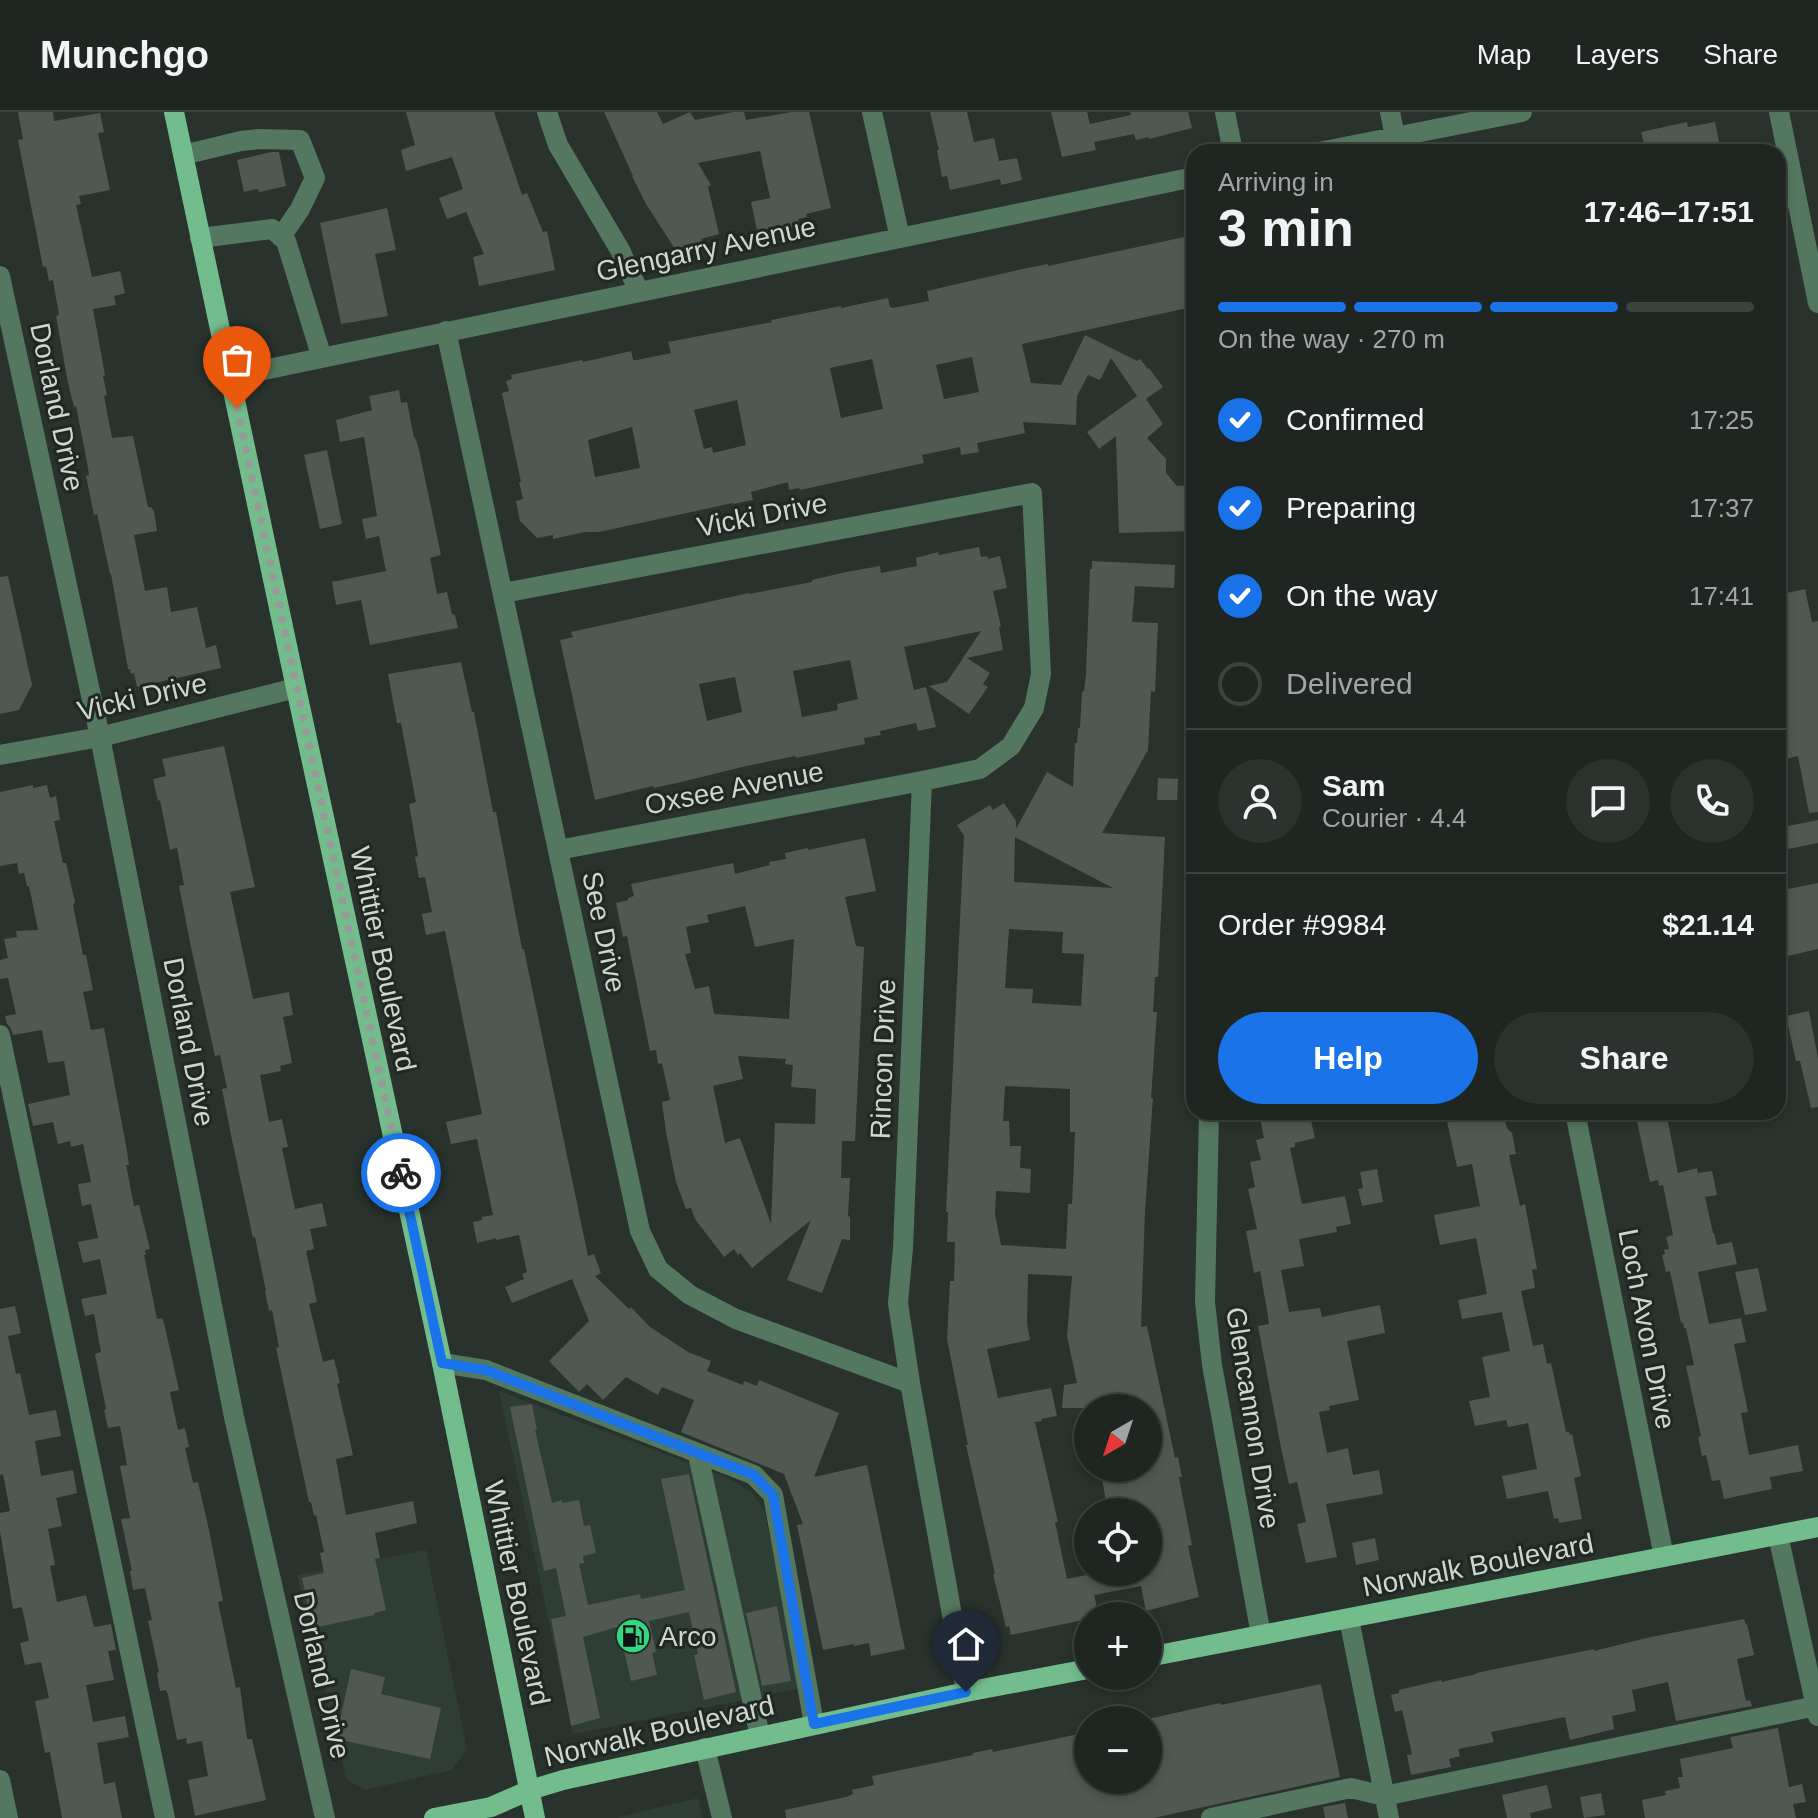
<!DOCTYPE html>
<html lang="en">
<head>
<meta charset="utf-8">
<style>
  body { margin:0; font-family:Helvetica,sans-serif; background:#2c322e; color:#f1f3f6; height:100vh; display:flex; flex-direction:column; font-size:30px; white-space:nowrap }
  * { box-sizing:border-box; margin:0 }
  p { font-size:26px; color:#a1a5a5 }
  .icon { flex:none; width:44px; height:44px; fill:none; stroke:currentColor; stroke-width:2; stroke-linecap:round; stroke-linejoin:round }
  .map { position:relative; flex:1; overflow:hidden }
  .panel { position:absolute; left:1186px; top:32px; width:600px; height:976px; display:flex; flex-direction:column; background:#1f2621; border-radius:24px; box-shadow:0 4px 12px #0003,0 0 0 2px #3c433f }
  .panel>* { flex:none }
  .needle { width:52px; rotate:219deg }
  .tools { position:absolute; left:1074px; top:1282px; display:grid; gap:16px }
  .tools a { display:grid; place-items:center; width:88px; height:88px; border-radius:50%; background:#1f2621; box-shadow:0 4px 12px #0003,0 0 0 2px #3c433f; font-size:40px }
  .pin { position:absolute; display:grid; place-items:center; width:68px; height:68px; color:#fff; margin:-82px -34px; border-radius:50% 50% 50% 0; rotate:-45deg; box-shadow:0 0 8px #0007 }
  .pin .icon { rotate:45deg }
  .courier { position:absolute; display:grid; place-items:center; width:80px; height:80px; margin:-40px; border:6px solid #1a73e8; border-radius:50%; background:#fff; color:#222; box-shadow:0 2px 10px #0007 }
  .summary em { font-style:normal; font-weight:700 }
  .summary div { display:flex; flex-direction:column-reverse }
  .summary { display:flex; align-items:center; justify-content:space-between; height:136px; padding:0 32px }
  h1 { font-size:52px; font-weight:700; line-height:60px }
  .bar { display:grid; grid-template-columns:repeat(4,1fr); gap:12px 8px; align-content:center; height:96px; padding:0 32px }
  .bar i { height:10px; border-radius:6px; background:#3c433f }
  .bar .active { background:#1a73e8 }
  .bar p { grid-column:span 4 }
  .line { display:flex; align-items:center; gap:20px; padding:0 32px; border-top:2px solid #3c433f }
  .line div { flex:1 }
  .round { display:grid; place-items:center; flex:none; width:84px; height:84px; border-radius:42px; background:#2c322e }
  ol { padding:0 32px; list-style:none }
  li { display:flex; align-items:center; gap:24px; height:88px }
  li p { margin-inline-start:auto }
  li .icon { padding:8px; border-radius:50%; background:#1a73e8; color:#fff; stroke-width:4 }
  li:last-child { color:#a1a5a5 }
  li i { width:44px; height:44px; border:4px solid #3c433f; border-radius:50% }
  .cta { display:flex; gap:16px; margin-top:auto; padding:16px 32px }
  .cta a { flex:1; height:92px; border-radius:48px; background:#1a73e8; color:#fff; font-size:32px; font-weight:700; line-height:92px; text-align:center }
  .cta a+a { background:#2c322e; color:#f1f3f6 }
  header { display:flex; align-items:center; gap:48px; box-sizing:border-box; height:112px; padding:0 40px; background:#1f2621; border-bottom:2px solid #3c433f }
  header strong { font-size:38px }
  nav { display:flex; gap:44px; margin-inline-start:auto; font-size:28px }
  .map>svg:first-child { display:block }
  .built { fill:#2f3e34 }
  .building { fill:#4f5952; fill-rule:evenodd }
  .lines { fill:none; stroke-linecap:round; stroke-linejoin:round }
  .minor { stroke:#54775f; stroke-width:20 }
  .major { stroke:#73bd8d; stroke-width:20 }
  .done { stroke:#959c97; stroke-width:8; stroke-dasharray:0 14.4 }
  .route { stroke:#1a73e8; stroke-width:10 }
  .labels { text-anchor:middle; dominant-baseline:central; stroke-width:6; stroke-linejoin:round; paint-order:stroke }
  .street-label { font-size:28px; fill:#cfd5d1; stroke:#202822 }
  .poi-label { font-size:28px; fill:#cfd5d1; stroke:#202822; text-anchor:start }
</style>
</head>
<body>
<header>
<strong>Munchgo</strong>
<nav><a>Map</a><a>Layers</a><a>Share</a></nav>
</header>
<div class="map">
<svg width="1818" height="1706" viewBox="0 0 1818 1706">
  <rect width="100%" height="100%" fill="#29322c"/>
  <!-- built -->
  <path class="built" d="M499 1279 728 1366 751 1380 764 1397 802 1576 573 1622Z
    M426 1438 467 1636 452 1658 365 1678 346 1667 297 1463Z
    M698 1686 702 1706H615Z"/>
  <!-- building -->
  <path class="building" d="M18 0H53L54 9 100 1 104 20 98 21 110 78 79 84 81 92 76 93 92 165 120 159 125 181 114 184 116 193 93 197 105 263 103 264 107 283 104 284 112 326 133 324 148 395H151L154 399 157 419 134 423 145 479 167 475 171 500 197 495 206 536 216 533 221 556 137 575 134 561 131 562 130 557H128L111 462H110L97 402 94 403 86 364 89 363 87 350 76 294 74 295 68 271 56 204 59 203 53 168 49 169 46 154 43 155 18 28 23 27Z
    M406 0H494L522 83 527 81 543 120 547 119 555 158 479 174 473 145 484 142 466 100 447 107 439 86 463 77 452 45 406 59 401 38 415 33Z
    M604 0H657L663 12 690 0 695 8 733 0H744L746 8 792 0H809L831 96 806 102 807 105 798 107 800 114 758 123 751 90 770 86 760 39 698 51 711 73 708 75 719 122 701 127 702 131 675 137 646 92 632 64H633Z
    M930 0H967L974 30 994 26 999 49 1017 46 1022 68 1001 73 1000 67 950 78 947 64 942 65 937 38H939Z
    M1051 0H1087L1090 12 1131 3 1130 0H1188L1192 16 1149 27V25L1136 28 1134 22 1094 30 1096 38 1062 45Z
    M1687 10 1688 15 1715 10 1721 40H1646L1641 20Z
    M272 40H279L286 74 260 80 257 77 244 80 237 48Z
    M387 96 396 138 375 142 388 204 341 212 320 111Z
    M1194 123V173L1188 175 1192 195 1022 232 1031 271 1061 273 1085 223 1137 249 1140 247 1148 257 1149 256 1163 275 1146 287 1163 312 1147 326 1166 347V361L1177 374 1194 373V419L1119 421 1116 324 1099 337 1087 320 1137 284 1111 246 1100 268 1088 263 1077 284 1076 313 1023 310 1025 321 977 331 979 340 961 343 960 335 922 343 924 351 800 378 799 376 789 378 788 370 751 380 753 388 733 392V391L599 420H585L553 427V423L537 426 520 409 516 389 523 387 519 370H521L502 281 509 279 506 269 512 267 511 263 582 248 583 250 631 239 633 248H637L671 241 668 230 772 210 771 208 841 194V196L888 186 890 195 893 196 929 189 927 179 1022 157 1048 152V154ZM972 245 979 280 944 287 936 253ZM872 247 883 297 841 306 830 256ZM737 288 746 333 713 341 712 335 704 337 694 298ZM632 315 640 356 595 365 588 328Z
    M399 278 401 291 407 290 414 326 415 325 419 338 441 443 430 446 437 482 447 480 452 502 455 503 458 516 370 533 361 488 336 493 332 470 386 459 379 424 366 427 362 407 377 404 364 325 340 330 336 308 372 298 369 284Z
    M327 338 342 412 320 417 304 343Z
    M979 435 981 445 987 444 988 447 1000 444 1007 476 993 479 1001 515H999L1003 538 967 546 990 561 983 572 988 575 969 602 929 574 947 570 981 519 904 535 914 578 926 575 936 615 918 619 916 611 880 619 881 623 864 626 865 632 796 646 795 644 742 655 681 670 654 676 653 674 595 688 560 528 573 525 571 520 749 481V482L812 470V468L846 460 880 454 881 461 917 454 916 446 938 440 939 443ZM850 548 858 587 837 592 838 598 802 605 793 559ZM735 565 742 600 707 609 699 572Z
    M1092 449 1175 453 1174 476 1135 474 1132 510 1158 511 1155 580 1151 579 1148 638 1102 721 1165 725 1158 865H1155L1153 900H1157L1151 986H1153L1145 1099 1141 1215 1147 1214 1175 1346 1178 1345 1182 1365H1179L1182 1382 1192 1433 1188 1434 1199 1485 1146 1499 1141 1474 1094 1483 1099 1504H1088V1507L1011 1523 1009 1514 1006 1515 993 1462H995L966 1333H968L947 1227 950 1169H954L955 1130H947L948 1100H946L964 724 957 713 990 693 993 698 1004 691 1016 709V717L1047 660 1073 675 1075 631H1077L1078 616H1080L1082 580 1084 579 1086 562 1090 457H1092ZM1015 725 1113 776 1014 770ZM1009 817 1063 820 1062 841 1084 842 1081 894 1032 891 1033 877 1005 876ZM1005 974 1070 977V1020H1075L1074 1049 1072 1092H1068L1066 1137 1001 1133 995 1102 996 1079 1030 1081 1031 1057 1020 1056 1021 1034H1010L1009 1009H1003ZM1028 1162 1072 1164 1067 1224 1077 1271 1064 1273 1062 1296H1148V1356H1100L1108 1400H1148V1460H1101L1067 1467 1055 1410H1058L1035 1310 1042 1309 1041 1307 1057 1304 1051 1276 998 1286 987 1237 1030 1228 1027 1212Z
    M8 464 32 573 19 598 0 602V465Z
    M1805 477 1812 510 1818 509V700L1809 701 1798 644 1785 647 1778 600V483Z
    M461 550 472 600H474L493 700H496L522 837H524L527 852 588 1144 594 1142 601 1161 595 1164 629 1197 631 1195 650 1215 688 1240 711 1249 707 1259 743 1273 744 1269 757 1274 759 1268 839 1301 814 1365 867 1353 905 1537 871 1544 869 1531 854 1534V1532L823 1538 797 1413 803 1412 784 1362 681 1320 694 1288 662 1275 658 1283 626 1265 603 1288 587 1272 579 1280 549 1249 589 1209 572 1167 512 1191 505 1175 524 1167 522 1162 527 1160 519 1123 496 1128V1126L477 1131 473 1110 482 1108V1105L493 1103 477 1027 451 1032 446 1010 482 1002 445 819 426 823 422 802 432 800 425 765 419 766 415 745 418 744 409 692 416 690 401 611H397L388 562Z
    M224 634 255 775 230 780 253 887 289 880 293 903 283 905 292 951 280 954 281 959 260 963 269 1010 282 1007 288 1035 282 1036 295 1097 322 1091 327 1114 310 1117 314 1137 306 1139 317 1190 309 1192 323 1250 334 1247 340 1271 337 1272 353 1343 336 1347 346 1403 413 1389 417 1411 375 1421 380 1446 375 1447 386 1498 374 1501V1503L313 1516 302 1466 324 1461 320 1441 324 1440 316 1403 314 1404 311 1390H309L276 1236 279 1235 272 1198 269 1199 265 1179H266L255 1125 253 1126 231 1023 222 977 227 976 220 943 215 944 192 840 179 774 184 773 177 736 170 738 160 688 158 689 153 667 166 664 162 647Z
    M1158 666 1178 667 1177 688H1157Z
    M33 673V676L47 673 50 686 56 684 60 708 54 709 63 751H66L75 790 73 793 83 843H86L93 878 83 880 91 918 104 916 127 1039 129 1053H126L134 1094 139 1093 150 1137 145 1138 146 1143H144L157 1207 162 1206 164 1211 179 1278 170 1280 178 1318 185 1316 189 1335 185 1336 193 1371 198 1370 209 1418 223 1489 218 1490 236 1576 240 1575 247 1627H252L266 1688 195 1704 188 1668 208 1664 202 1629 187 1632 186 1626 177 1628 168 1583 166 1578 160 1579 157 1561 159 1560 148 1509 152 1508 145 1476 133 1478 130 1459H132L121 1407 130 1406 120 1354 127 1353 120 1314 108 1316 104 1298 106 1297 95 1242 101 1240 94 1202 85 1204 81 1187 107 1182 100 1147 83 1151 78 1130 98 1126 91 1092 82 1094 78 1072 91 1070 83 1032 71 1035 70 1029 58 1032 53 1010 33 1014 28 992 70 983 64 949 48 951 42 918 13 923 10 915 7 912 5 904 16 902 8 866 0 867V848L8 846 4 827 17 825 16 819 38 818 29 774H27L24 761 19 762 17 751 0 754V680Z
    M1818 708V731L1778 739V716Z
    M865 726 876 779 845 785 856 834 864 835 855 1029H842L841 1066H850L848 1104 850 1105V1128L842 1127 822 1181 787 1168 811 1108 752 1156 740 1141 738 1143 734 1137 724 1145 695 1107 691 1096 686 1097 676 1070 666 1020 662 990 670 988 662 951 658 952 656 938 650 939 627 824 623 825 616 791 628 788V786L634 784 631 772 733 751 735 762 770 753 769 750 786 747 785 741 808 736V738ZM745 794 755 835 794 827 789 907 714 902 709 874 695 877 685 842 691 841 686 815 709 810 707 803ZM738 944 786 947 785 952 793 953 791 975 816 977 815 1012 775 1011 771 1112 740 1026 725 1031 713 974 743 967Z
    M1818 771V837L1783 845 1778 821V779Z
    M1809 899 1818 946V995L1811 996 1800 949H1796L1786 904Z
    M1259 1000H1309L1315 1026 1295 1031V1035L1290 1036 1302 1092 1345 1084 1351 1112 1336 1115 1337 1120 1299 1127 1304 1154 1281 1158 1289 1200 1320 1196 1322 1205 1380 1193 1385 1221 1347 1229 1359 1288 1329 1294 1330 1298 1319 1300 1327 1341 1348 1336 1353 1363 1379 1358 1383 1382 1326 1392 1337 1445 1306 1451 1297 1412 1306 1410 1297 1370 1289 1372 1281 1336 1258 1214 1269 1212 1267 1198 1260 1159 1254 1161 1246 1119 1257 1117 1248 1077 1255 1075 1250 1050 1261 1048 1256 1028 1264 1026Z
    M1445 1000H1499L1501 1010 1505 1009 1507 1016 1512 1021 1516 1042 1509 1043 1520 1094 1525 1092 1537 1157 1532 1158 1535 1176 1521 1179 1533 1234 1543 1232 1547 1252 1551 1251 1566 1320H1569L1570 1323 1572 1322 1581 1364 1574 1366 1582 1407 1559 1411 1558 1406 1554 1407 1548 1379 1507 1387 1502 1364 1537 1357 1528 1311 1508 1315 1506 1308 1475 1314 1469 1289 1490 1285 1482 1245 1510 1239 1502 1200 1462 1207 1458 1188 1487 1182 1476 1126 1440 1133 1434 1103 1480 1094 1472 1052 1457 1055Z
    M1635 1000H1666L1678 1061 1697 1056 1698 1061 1712 1059 1717 1083 1705 1085 1713 1121H1714L1717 1133 1732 1130 1737 1152 1698 1160 1709 1212 1741 1206 1746 1230 1734 1232 1748 1300 1741 1301 1749 1343 1798 1333 1803 1359 1770 1365 1772 1377 1724 1387 1720 1368 1712 1369 1706 1343 1702 1344 1698 1325 1701 1324 1686 1254 1694 1253 1686 1216H1684L1683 1210 1681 1211 1670 1159 1666 1160 1662 1143 1665 1142 1664 1138 1669 1137 1666 1125 1673 1123 1663 1073 1659 1074 1658 1068 1650 1070Z
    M1377 1057 1383 1090 1362 1094 1358 1077 1363 1076 1360 1060Z
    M1758 1156 1767 1199 1745 1203 1735 1160Z
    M15 1194 21 1221 8 1224 16 1262 20 1261 29 1303 56 1298 61 1324 35 1329 41 1364 73 1358 77 1381 56 1386 62 1414 48 1417 55 1453 50 1454 57 1490 86 1483 94 1515 111 1512 116 1538 108 1539 114 1568 86 1573 93 1610 125 1604 129 1625 97 1631 104 1672 115 1670 122 1706H62L50 1640 45 1641 35 1589 49 1586 41 1550 25 1553 20 1531 29 1529 22 1495 13 1497 0 1419V1401L10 1399 3 1362 0 1363V1197Z
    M532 1292 537 1318H535L552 1391 562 1388V1391L579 1388 584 1414 590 1413 596 1441 583 1444 584 1451 579 1452 588 1493 640 1482 641 1487 685 1478 661 1367 689 1362 736 1580 704 1588 694 1543 698 1542 689 1500 649 1509 656 1540 652 1541 657 1563 631 1569 621 1526 619 1527 617 1515 583 1525 600 1606 571 1614 551 1507 566 1504 556 1456 544 1459 510 1295Z
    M1375 1426 1379 1448 1356 1453 1352 1431Z
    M777 1494 791 1569 762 1574 746 1501Z
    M1744 1507 1746 1513 1747 1512 1754 1543 1737 1547 1746 1589 1750 1588 1752 1594 1676 1609 1668 1570 1632 1578 1636 1599 1612 1604 1614 1617 1570 1628 1565 1605 1491 1620 1494 1630 1458 1637 1460 1644 1449 1647 1451 1655 1411 1663 1407 1643 1412 1642 1402 1598 1395 1600 1391 1583 1399 1581V1578L1441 1568 1442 1570 1476 1562V1561L1594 1537V1539L1651 1525Z
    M351 1557 385 1565 381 1582 441 1596 430 1647 336 1627Z
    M1321 1572 1340 1665 1154 1706H786L785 1698 846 1685 853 1682 852 1678 874 1673 872 1664 973 1643V1641L992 1637 993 1640 1088 1620V1668H1148V1607L1220 1591 1221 1593Z
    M1778 1616 1789 1675 1802 1672 1806 1690 1793 1692 1796 1706H1645L1642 1688 1666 1683 1665 1679 1680 1676 1678 1665H1683L1680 1647 1733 1636 1730 1625Z
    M1547 1673 1552 1696 1530 1701 1531 1706H1507L1502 1683Z
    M1601 1681 1605 1703 1584 1706 1580 1685Z
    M1345 1691 1348 1706H1325L1323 1695Z"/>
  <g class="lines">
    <!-- minor -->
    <path class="minor" d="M547 0 558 33 620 138 639 180
      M872 0 900 126
      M1225 0 1233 40
      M1390 0 1395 25
      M1779 0 1818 191
      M1319 40 1522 0
      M183 43 241 29 260 27 300 28 315 66 300 97 281 125
      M200 126 272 117 286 129 322 246
      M0 164 100 625 234 1305 325 1706
      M446 219 640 1119 658 1157 690 1183 736 1207 910 1271
      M230 265 1194 65
      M503 481 1032 381 1041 562 1034 596 1011 634 980 657 922 669 903 1136 898 1191 910 1271 966 1580
      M0 643 100 625 296 576
      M558 738 922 669
      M0 923 165 1706
      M1209 1000 1205 1190 1212 1253 1261 1523
      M1575 1000 1664 1445
      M442 1251 486 1258 754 1363 773 1383 814 1612
      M698 1343 760 1624
      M1778 1423 1818 1604
      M1349 1507 1389 1706
      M705 1636 722 1706
      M0 1668 8 1706
      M1211 1706 1351 1676 1384 1684 1816 1594"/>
    <!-- major -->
    <path class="major" d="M174 0 296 576 442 1251 535 1706
      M1148 1545 1818 1415
      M434 1706 491 1695 530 1678 563 1668 966 1580 1088 1557"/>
  </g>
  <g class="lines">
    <!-- done -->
    <path class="done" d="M237 296 401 1061"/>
    <!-- route -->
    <path class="route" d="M401 1061 442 1251 486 1258 754 1363 773 1383 814 1612 966 1580"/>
  </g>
  <!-- icons -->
  <defs>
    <g id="fuel-disc" transform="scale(1.8)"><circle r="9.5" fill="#33d881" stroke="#202822"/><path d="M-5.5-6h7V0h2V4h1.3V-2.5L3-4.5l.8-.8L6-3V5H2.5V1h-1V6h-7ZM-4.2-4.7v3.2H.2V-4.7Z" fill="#111"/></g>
  </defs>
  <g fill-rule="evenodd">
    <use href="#fuel-disc" x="633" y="1524"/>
  </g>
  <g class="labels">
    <!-- street labels -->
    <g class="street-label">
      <text transform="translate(706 137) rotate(-12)">Glengarry Avenue</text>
      <text transform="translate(57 295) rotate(78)">Dorland Drive</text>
      <text transform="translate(762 403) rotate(-11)">Vicki Drive</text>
      <text transform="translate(142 585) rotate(-13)">Vicki Drive</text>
      <text transform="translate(734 676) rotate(-11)">Oxsee Avenue</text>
      <text transform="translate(604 820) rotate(78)">See Drive</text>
      <text transform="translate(383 847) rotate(78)">Whittier Boulevard</text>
      <text transform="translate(189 930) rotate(79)">Dorland Drive</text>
      <text transform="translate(883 947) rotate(-88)">Rincon Drive</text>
      <text transform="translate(1647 1217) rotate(79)">Loch Avon Drive</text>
      <text transform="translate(1253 1306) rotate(81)">Glencannon Drive</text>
      <text transform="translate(1478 1453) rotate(-11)">Norwalk Boulevard</text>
      <text transform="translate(517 1481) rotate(78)">Whittier Boulevard</text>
      <text transform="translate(322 1563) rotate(77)">Dorland Drive</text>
      <text transform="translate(659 1619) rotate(-13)">Norwalk Boulevard</text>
    </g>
    <!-- poi labels -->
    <g class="poi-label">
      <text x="659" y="1524">Arco</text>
    </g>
  </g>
</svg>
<div class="tools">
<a><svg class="needle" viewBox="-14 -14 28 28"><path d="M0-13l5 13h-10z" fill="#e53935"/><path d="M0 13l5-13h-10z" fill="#a1a5a5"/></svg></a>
<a><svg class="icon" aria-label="locate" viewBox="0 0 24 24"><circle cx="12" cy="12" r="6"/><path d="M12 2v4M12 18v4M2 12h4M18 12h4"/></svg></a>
<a>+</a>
<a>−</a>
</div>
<div class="pin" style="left:237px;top:296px;background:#ea580c"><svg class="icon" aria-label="bag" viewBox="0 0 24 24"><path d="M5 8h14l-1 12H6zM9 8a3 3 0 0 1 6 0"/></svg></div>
<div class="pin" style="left:966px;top:1580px;background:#1f2937"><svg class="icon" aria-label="home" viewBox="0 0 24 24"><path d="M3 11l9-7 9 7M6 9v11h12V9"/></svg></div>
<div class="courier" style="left:401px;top:1061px"><svg class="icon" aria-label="bike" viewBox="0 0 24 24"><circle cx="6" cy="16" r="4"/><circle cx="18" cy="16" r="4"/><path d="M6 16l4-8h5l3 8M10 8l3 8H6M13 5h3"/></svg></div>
<section class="panel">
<div class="summary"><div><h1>3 min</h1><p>Arriving in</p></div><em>17:46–17:51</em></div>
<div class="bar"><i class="active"></i><i class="active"></i><i class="active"></i><i></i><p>On the way · 270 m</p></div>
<ol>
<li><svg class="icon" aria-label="check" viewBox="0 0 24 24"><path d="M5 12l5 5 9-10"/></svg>Confirmed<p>17:25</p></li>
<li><svg class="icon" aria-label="check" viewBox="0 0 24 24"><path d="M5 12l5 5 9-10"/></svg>Preparing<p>17:37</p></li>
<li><svg class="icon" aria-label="check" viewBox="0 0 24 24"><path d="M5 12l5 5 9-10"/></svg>On the way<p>17:41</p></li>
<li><i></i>Delivered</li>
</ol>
<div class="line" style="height:144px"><a class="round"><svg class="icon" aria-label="person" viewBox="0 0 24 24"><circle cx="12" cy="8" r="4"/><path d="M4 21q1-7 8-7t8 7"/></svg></a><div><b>Sam</b><p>Courier · 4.4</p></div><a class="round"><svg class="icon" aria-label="chat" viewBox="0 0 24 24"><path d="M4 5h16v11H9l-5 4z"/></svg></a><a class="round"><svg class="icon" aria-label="phone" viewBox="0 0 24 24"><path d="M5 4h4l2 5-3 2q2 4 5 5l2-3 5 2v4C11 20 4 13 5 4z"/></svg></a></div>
<div class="line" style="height:104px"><div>Order #9984</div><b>$21.14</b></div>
<div class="cta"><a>Help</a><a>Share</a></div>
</section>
</div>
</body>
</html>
